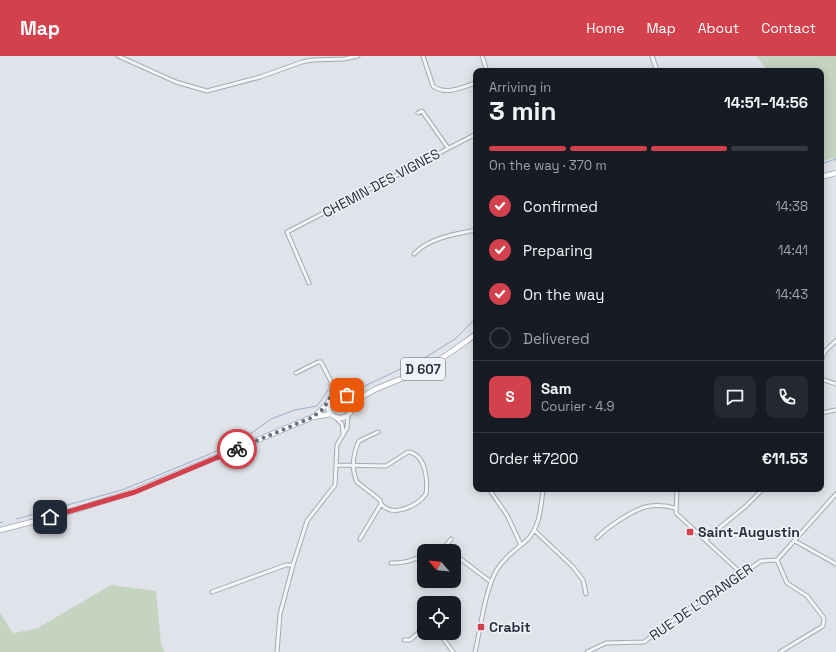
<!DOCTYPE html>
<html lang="en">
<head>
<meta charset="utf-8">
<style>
  body { margin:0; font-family:"Space Grotesk",sans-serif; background:#242831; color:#f1f3f6; height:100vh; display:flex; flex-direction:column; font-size:15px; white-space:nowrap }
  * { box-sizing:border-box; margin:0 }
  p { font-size:13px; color:#9ea1a6 }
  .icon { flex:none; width:22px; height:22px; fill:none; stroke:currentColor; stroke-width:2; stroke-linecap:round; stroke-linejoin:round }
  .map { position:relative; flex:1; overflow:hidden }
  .drawer { position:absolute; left:473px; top:12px; width:351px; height:424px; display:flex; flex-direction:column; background:#171b24; border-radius:8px; box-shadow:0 2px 10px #0003 }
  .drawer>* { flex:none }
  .needle { width:26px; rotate:297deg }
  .buttons { position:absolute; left:417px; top:488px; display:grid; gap:8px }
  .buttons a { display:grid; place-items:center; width:44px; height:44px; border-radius:8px; background:#171b24; box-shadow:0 2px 10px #0003; font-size:20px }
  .pin { position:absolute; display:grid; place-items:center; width:34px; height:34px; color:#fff; margin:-17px; border-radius:8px; box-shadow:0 2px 6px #0006 }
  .courier { position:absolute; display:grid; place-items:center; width:40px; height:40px; margin:-20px; border:3px solid #d2414c; border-radius:50%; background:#fff; color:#222; box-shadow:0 1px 5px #0007 }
  .head em { font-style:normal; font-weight:800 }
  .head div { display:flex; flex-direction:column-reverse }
  .head { display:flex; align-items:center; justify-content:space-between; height:68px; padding:0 16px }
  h1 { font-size:26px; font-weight:800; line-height:30px }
  .bar { display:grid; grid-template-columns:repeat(4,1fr); gap:6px 4px; align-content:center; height:48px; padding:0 16px }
  .bar i { height:5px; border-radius:3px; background:#363941 }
  .bar .active { background:#d2414c }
  .bar p { grid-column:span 4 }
  .line { display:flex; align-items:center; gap:10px; padding:0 16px; border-top:1px solid #363941 }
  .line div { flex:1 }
  .round { display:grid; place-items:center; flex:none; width:42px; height:42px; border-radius:8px; background:#242831 }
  ol { padding:0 16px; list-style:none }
  li { display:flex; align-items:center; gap:12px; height:44px }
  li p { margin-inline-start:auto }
  li .icon { padding:4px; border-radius:50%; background:#d2414c; color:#fff; stroke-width:4 }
  li:last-child { color:#9ea1a6 }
  li i { width:22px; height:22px; border:2px solid #363941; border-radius:50% }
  header { display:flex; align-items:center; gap:24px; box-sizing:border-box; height:56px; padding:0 20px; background:#d2414c; color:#fff }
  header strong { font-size:19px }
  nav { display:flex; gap:22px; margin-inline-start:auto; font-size:14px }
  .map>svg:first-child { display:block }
  .green { fill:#c4d4c1 }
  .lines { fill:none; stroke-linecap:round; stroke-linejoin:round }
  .stream { stroke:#9aaecb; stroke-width:1 }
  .minor-casing { stroke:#a5a9b3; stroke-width:5 }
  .tertiary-casing { stroke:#a5a9b3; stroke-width:5.5 }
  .primary-casing { stroke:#9fa6b6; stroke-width:6 }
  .minor { stroke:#f3f4f8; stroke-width:3 }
  .tertiary { stroke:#f3f4f8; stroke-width:3.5 }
  .primary { stroke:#fff; stroke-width:4.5 }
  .done { stroke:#686e7c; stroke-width:4; stroke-dasharray:0 7.2 }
  .route { stroke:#d2414c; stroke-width:5 }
  .poi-dot { fill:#d2414c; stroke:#f0f2f7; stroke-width:1.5 }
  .labels { text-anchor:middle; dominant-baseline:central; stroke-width:3; stroke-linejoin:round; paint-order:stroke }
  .shield { fill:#f0f2f7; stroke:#646a78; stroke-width:1 }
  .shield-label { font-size:13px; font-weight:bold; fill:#282f41 }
  .street-label { font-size:14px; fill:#282f41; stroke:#f0f2f7 }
  .poi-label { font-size:14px; font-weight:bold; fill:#282f41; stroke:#f0f2f7; text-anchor:start }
</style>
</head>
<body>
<header>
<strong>Map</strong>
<nav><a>Home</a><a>Map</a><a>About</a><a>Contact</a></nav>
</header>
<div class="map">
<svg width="836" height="596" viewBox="0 0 836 596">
  <rect width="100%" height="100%" fill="#e0e3e9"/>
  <!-- green -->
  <path class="green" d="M756 0H836V107L834 102 821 106V15H768Z
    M111 529 156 535 161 588 165 596H0V557L13 577 36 573Z"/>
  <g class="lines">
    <!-- stream -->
    <path class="stream" d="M821 108 836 103
      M337 329 356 334 426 301 455 283 476 262
      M16 463 122 434 210 398 246 381 271 363 295 354 317 350 328 334
      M0 467 2 466"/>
    <!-- minor casing -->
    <g class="minor-casing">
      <path id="minor" d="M118 0 176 26 207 35 260 21 302 6 312 4 344 3 358 0
        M423 0 433 30C446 40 462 31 476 27
        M482 0 487 15
        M418 57 422 55 448 92
        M414 198C429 182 455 178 476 174
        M309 227 287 176 476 78
        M821 313C821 298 825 294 836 285
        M296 317 318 306H321L334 331 339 337
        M821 323 836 328
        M331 328 332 340
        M821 357 836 354
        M336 362 342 368 343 377
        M336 409 386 410 408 396C426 398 428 425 426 438 417 450 393 462 381 448
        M489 433 507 459 521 489
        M677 433 676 457 742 518
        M534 474 573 511 583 524 586 538
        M597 482C607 471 635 452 650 450 658 449 667 450 675 452
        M360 483 381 448 380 444 357 426C351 413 353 397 359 385L378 376
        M706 483 746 450 763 433
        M795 485 836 508
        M444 492 451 483
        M429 495 444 492 450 495
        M454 498 491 526
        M777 504 787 527 807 540 824 562 823 570 780 596
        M391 507C405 507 413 505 424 498
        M212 536 286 509H293
        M439 577 453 596
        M404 584H410L424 572
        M277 596 280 558 293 509 307 465 335 429 337 389 347 372 348 359
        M475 596C481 571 484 538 496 515 503 503 515 494 526 485 540 472 541 451 543 433
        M587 596 606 587 644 586 712 536 731 526 761 505 777 504 836 438"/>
    </g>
    <!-- tertiary casing -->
    <g class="tertiary-casing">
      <path id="tertiary" d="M652 0 657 15"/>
    </g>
    <!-- primary casing -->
    <g class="primary-casing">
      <path id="primary" d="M821 121 836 117
        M328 350a12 12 0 1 1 24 0a12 12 0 1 1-24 0Z
        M348 340 364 339
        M352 350C370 331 397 326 420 315 440 305 458 291 476 278
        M316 359 328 347
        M0 474 63 458 135 435 313 361 331 358"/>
    </g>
    <!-- minor -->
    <use href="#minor" class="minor"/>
    <!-- tertiary -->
    <use href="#tertiary" class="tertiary"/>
    <!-- primary -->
    <use href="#primary" class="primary"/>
  </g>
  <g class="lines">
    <!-- done -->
    <path class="done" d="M237 393 313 361 324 352 329 343 335 338 347 339"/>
    <!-- route -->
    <path class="route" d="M50 461 135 436 237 393"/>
  </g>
  <!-- markers -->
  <g class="poi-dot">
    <rect x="686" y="472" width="8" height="8" rx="2"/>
    <rect x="477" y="567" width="8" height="8" rx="2"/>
  </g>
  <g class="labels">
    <!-- shield labels -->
    <rect class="shield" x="401" y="302" width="44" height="22" rx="3"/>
    <g class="shield-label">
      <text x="423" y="313">D 607</text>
    </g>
    <!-- street labels -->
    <g class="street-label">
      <text transform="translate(381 127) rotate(-28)">CHEMIN DES VIGNES</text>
      <text transform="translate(701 546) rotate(-35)">RUE DE L'ORANGER</text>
    </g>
    <!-- poi labels -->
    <g class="poi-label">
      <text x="698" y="476">Saint-Augustin</text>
      <text x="489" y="571">Crabit</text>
    </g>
  </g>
</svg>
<div class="buttons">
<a><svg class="needle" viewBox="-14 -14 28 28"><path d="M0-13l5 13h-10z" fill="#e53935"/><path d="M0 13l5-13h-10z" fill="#9ea1a6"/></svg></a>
<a><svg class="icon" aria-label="locate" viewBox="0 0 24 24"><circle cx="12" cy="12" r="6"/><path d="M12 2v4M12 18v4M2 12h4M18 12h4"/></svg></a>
</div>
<div class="pin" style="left:347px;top:339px;background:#ea580c"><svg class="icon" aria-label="bag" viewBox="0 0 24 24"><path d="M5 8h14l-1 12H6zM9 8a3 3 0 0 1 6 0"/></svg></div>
<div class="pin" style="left:50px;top:461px;background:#1f2937"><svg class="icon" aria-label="home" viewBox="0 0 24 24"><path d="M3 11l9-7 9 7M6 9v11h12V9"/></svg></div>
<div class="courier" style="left:237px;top:393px"><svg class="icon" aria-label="bike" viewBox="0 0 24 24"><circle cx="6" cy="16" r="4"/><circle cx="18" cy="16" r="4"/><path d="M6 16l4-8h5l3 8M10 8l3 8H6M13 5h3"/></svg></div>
<section class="drawer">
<div class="head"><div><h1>3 min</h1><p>Arriving in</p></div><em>14:51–14:56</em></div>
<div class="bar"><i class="active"></i><i class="active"></i><i class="active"></i><i></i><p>On the way · 370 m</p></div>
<ol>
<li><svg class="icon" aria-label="check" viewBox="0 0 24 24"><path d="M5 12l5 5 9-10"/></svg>Confirmed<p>14:38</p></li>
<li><svg class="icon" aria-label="check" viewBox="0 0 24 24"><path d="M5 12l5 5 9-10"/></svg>Preparing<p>14:41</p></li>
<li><svg class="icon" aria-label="check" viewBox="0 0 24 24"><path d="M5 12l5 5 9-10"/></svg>On the way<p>14:43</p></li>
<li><i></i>Delivered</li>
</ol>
<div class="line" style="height:72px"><b class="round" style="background:#d2414c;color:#fff">S</b><div><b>Sam</b><p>Courier · 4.9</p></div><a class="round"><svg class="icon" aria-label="chat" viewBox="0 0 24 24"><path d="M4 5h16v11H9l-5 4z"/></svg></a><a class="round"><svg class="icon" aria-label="phone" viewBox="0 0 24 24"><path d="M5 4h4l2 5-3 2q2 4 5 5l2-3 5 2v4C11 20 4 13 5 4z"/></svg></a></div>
<div class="line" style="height:52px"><div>Order #7200</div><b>€11.53</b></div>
</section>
</div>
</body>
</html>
